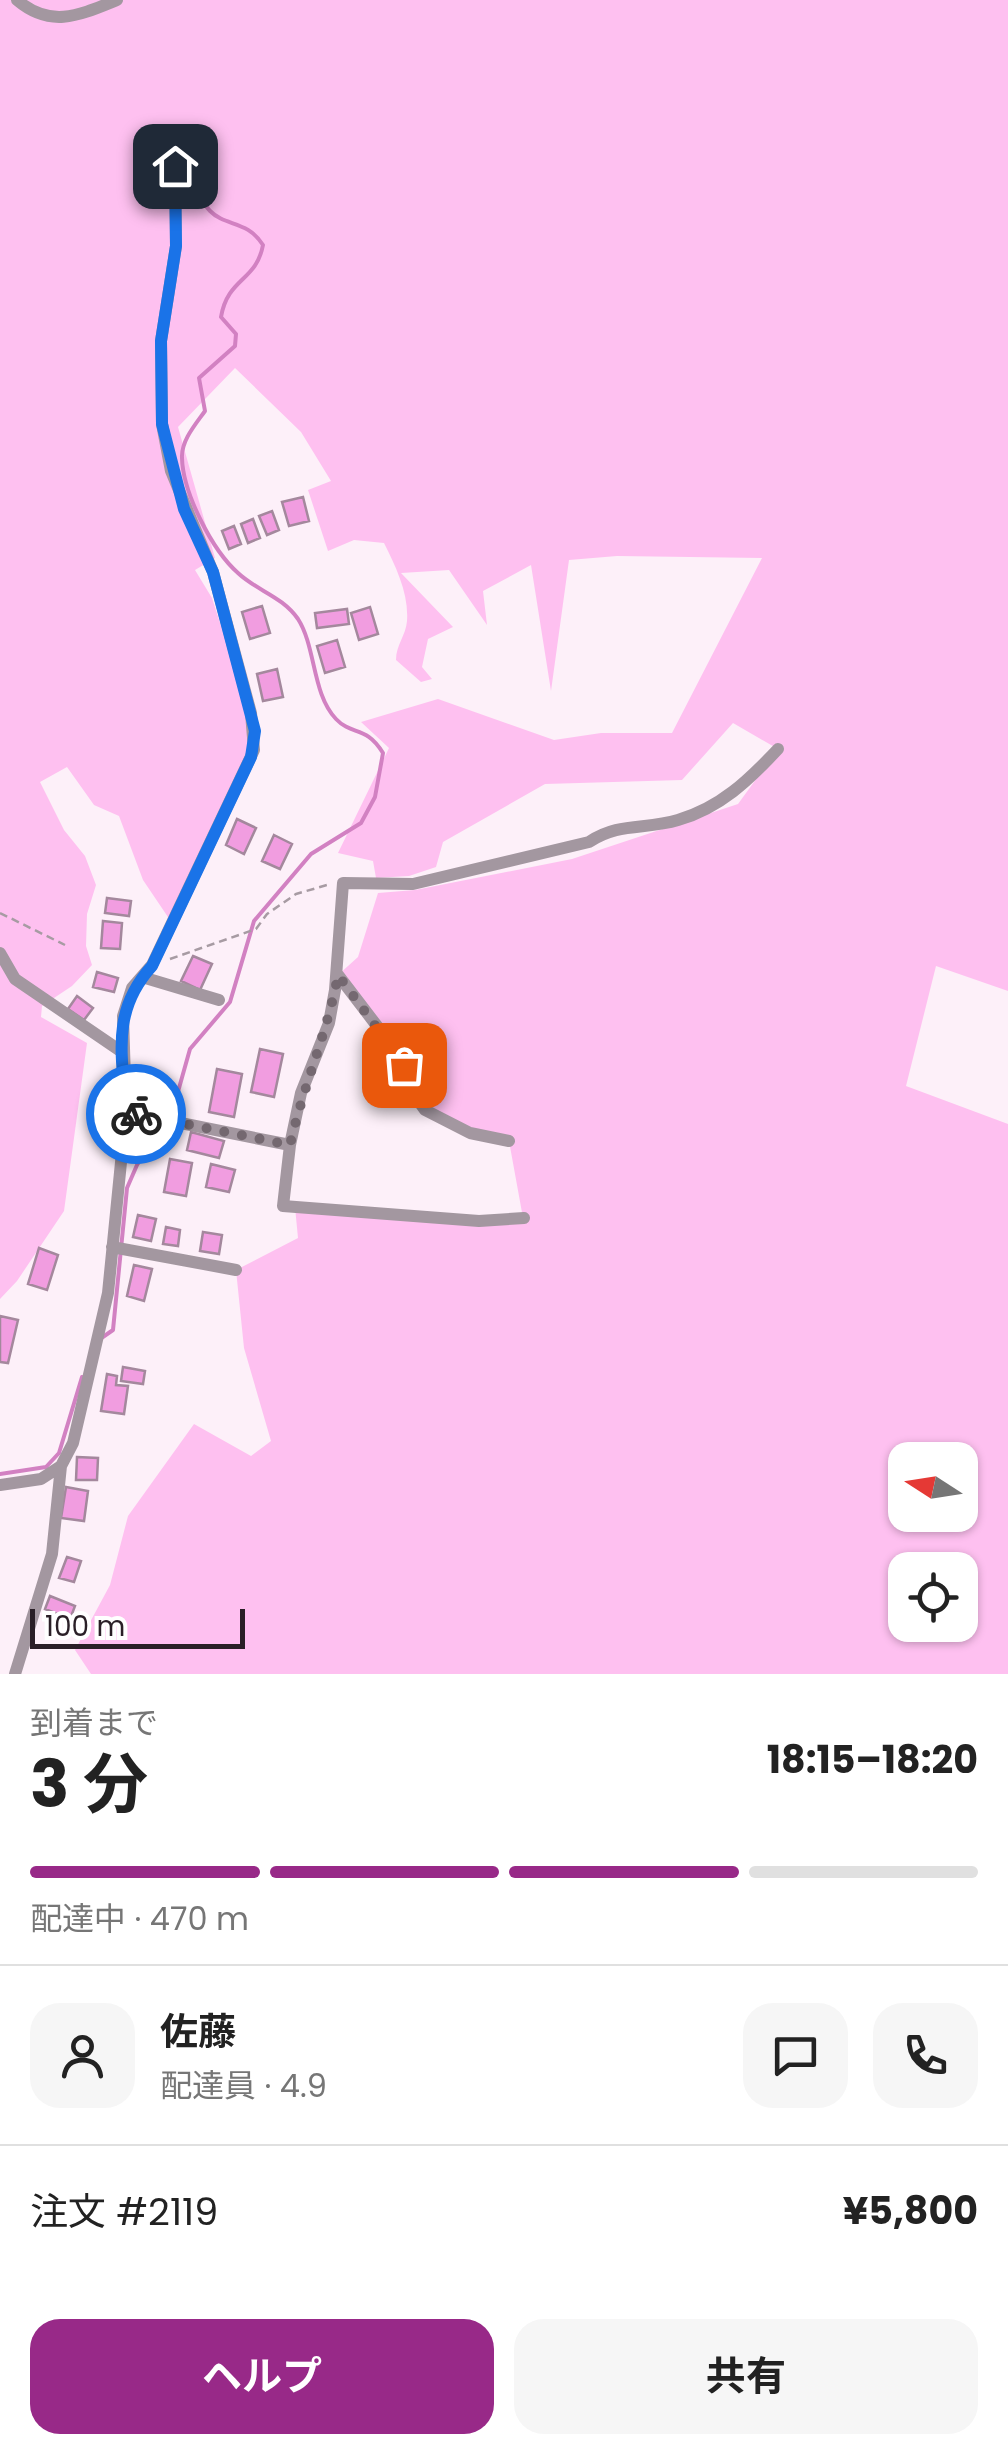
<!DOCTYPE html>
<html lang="ja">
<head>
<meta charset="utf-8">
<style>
  body { margin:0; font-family:Poppins,"Noto Sans JP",sans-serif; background:#f6f6f6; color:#222; height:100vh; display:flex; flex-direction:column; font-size:38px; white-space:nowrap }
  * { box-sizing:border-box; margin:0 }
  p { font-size:32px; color:#767676 }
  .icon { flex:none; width:55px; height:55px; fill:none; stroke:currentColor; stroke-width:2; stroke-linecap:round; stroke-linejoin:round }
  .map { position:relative; height:1674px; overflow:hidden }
  .drawer { display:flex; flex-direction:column; background:#fff; flex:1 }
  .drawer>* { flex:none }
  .needle { width:65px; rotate:282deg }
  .fabs { position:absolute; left:888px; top:1442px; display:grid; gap:20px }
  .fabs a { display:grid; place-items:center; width:90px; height:90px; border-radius:20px; background:#fff; box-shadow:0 2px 8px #0004; font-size:50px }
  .scale { position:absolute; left:30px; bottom:25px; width:215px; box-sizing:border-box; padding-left:10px; border:5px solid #2a1f27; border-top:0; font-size:28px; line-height:35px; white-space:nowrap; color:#2a1f27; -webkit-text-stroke:8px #fff; paint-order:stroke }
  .pin { position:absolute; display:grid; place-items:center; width:85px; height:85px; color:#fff; margin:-42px; border-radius:20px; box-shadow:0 5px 15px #0006 }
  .courier { position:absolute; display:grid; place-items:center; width:100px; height:100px; margin:-50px; border:8px solid #1a73e8; border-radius:50%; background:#fff; color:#222; box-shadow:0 2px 12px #0007 }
  .overview em { font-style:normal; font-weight:700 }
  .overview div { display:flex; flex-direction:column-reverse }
  .overview { display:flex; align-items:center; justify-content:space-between; height:170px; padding:0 30px }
  h1 { font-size:65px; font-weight:700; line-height:75px }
  .bar { display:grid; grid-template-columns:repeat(4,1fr); gap:15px 10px; align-content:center; height:120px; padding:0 30px }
  .bar i { height:12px; border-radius:8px; background:#e0e0e0 }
  .bar .active { background:#982988 }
  .bar p { grid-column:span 4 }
  .line { display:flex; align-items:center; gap:25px; padding:0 30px; border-top:2px solid #e0e0e0 }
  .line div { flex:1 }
  .round { display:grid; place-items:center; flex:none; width:105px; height:105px; border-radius:30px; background:#f6f6f6 }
  .primary-button { display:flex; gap:20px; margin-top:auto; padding:20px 30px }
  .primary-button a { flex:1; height:115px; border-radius:30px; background:#982988; color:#fff; font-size:40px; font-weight:700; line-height:115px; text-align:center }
  .primary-button a+a { background:#f6f6f6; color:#222 }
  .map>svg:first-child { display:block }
  .green { fill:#fec0f0; fill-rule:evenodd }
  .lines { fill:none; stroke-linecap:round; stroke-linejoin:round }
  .stream { stroke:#d281c2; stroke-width:4 }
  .building { fill:#f19de0; stroke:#a4889d; stroke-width:2.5 }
  .path { stroke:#a79ba3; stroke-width:2.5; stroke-dasharray:8 5; stroke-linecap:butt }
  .street { stroke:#a397a0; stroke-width:12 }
  .done { stroke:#746870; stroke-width:10; stroke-dasharray:0 18 }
  .route { stroke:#1a73e8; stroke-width:12 }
</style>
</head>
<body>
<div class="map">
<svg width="1008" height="1674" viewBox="0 0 1008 1674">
  <rect width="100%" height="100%" fill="#fdf0f9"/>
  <!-- green -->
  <path class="green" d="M0 0H1008V991L936 966 906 1086 1008 1124V1674H91L75 1650 110 1585 128 1516 194 1424 251 1456 271 1441 244 1348 236 1270 298 1238 295 1207 523 1218 509 1141 438 1118 385 1034 338 975 358 957 378 893 415 890 572 859 738 804 778 749 733 723 682 780 545 784 443 842 436 867 409 876 376 878 373 861 338 853 389 748 361 722 438 699 554 740 601 733H672L762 558 617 556 569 560 551 691 531 565 483 591 487 625 449 570 401 573 453 627 428 639 422 667 432 679 421 682 396 660C396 645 406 635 407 621 409 594 396 567 384 543L354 540 328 551 308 490 331 481 301 432 235 368 178 427 215 558 195 570 212 598 255 731 251 757 172 923 143 880 119 816 94 805 67 767 40 782 64 830 85 856 96 885 87 914 86 946 92 965 72 986 42 1006 41 1017 87 1043 64 1211 17 1281 0 1299ZM905 1460H960V1515H905ZM905 1570H960V1625H905Z"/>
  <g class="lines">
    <!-- stream -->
    <path class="stream" d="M100 1339 113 1330 127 1188 137 1165 172 1113 190 1049 230 1002 254 921 311 854 361 823 375 797 383 753C366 725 352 736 336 719 312 694 316 647 298 619 282 596 257 591 238 573 212 550 183 493 182 458 181 441 195 425 205 411L199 378 235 346 236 334 221 317C228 277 256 282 263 245 240 209 207 239 194 174
      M0 1474 46 1467 59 1453 82 1377"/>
  </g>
  <!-- building -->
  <path class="building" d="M303 497 309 521 289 526 282 502Z
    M272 511 279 530 267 535 259 516Z
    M253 519 260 538 248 543 241 524Z
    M234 526 241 544 229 549 222 531Z
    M262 606 270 633 250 639 242 612Z
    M370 607 378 634 359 640 351 613Z
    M347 609 349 624 317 628 315 613Z
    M337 640 345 667 325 673 317 646Z
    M277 669 283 697 263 701 257 674Z
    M237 819 256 828 244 854 226 845Z
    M274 835 292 844 280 869 262 861Z
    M107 898 131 901 129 916 105 913Z
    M103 921 122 923 120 949 101 948Z
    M193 956 212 964 200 990 181 981Z
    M97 972 118 978 114 992 93 987Z
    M77 996 93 1008 84 1020 68 1009Z
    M260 1049 283 1054 274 1097 251 1092Z
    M217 1069 242 1074 234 1117 209 1112Z
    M191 1132 224 1141 219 1158 187 1150Z
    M170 1159 192 1163 186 1196 164 1192Z
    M211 1164 235 1170 229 1192 206 1187Z
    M138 1215 156 1219 151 1241 133 1237Z
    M166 1227 180 1230 178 1246 163 1244Z
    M203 1232 222 1235 219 1254 200 1251Z
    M39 1248 58 1255 47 1290 28 1284Z
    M134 1265 152 1269 144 1301 127 1296Z
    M0 1316 18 1320 8 1363 0 1362Z
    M123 1367 145 1371 143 1384 121 1381Z
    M107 1374 117 1376 116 1385 128 1386 124 1414 101 1411Z
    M77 1457 98 1458 97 1480H76Z
    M66 1487 88 1491 84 1521 61 1518Z
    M67 1557 81 1561 74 1582 59 1578Z
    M50 1596 75 1606 70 1619 45 1609Z"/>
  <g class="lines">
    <!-- path -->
    <path class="path" d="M0 913 65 945
      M170 959 256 929 267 914 296 894 327 885"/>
    <!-- street -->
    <path class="street" d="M17 0C51 29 80 15 117 0
      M0 953 15 979 122 1052
      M338 975 403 1060 415 1096 425 1110 470 1133 509 1141
      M142 977 219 1000
      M126 1112 290 1145
      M524 1218 479 1221 283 1206 290 1145 301 1093 329 1023 335 990 343 883 413 884 589 842C619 822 645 830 678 820 720 808 749 780 778 749
      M112 1247 236 1270
      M0 1485 41 1479 61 1466 73 1443 108 1293 126 1112 123 1016 132 988 152 965 254 750 251 713 213 572 171 471 162 424 161 341 176 246 175 166
      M15 1674 52 1554 61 1466"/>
  </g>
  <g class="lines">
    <!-- done -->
    <path class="done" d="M136 1114 290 1145C303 1087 327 1034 338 975L404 1065"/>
    <!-- route -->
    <path class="route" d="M136 1114 126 1112C122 1054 111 1011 152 966L251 757 255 731 213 572 184 509 162 424 161 341 176 246 175 166"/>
  </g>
</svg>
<div class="fabs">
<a><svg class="needle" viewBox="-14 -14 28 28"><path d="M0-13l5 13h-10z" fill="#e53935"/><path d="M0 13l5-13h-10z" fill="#767676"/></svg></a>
<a><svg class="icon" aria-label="locate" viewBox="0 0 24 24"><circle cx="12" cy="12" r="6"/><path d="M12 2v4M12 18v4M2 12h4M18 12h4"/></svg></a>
</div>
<div class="scale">100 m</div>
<div class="pin" style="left:404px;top:1065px;background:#ea580c"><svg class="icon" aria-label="bag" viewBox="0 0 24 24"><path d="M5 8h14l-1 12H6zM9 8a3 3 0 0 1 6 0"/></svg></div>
<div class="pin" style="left:175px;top:166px;background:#1f2937"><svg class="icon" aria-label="home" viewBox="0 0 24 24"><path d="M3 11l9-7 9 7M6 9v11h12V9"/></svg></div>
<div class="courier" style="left:136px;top:1114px"><svg class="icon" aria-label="bike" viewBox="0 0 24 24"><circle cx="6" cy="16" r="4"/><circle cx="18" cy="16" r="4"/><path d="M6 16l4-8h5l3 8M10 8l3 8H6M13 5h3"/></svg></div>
</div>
<section class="drawer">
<div class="overview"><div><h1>3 分</h1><p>到着まで</p></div><em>18:15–18:20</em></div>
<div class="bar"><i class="active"></i><i class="active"></i><i class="active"></i><i></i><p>配達中 · 470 m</p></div>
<div class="line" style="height:180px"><a class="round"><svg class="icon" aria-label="person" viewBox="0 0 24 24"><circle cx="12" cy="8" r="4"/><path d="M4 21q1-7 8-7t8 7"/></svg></a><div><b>佐藤</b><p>配達員 · 4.9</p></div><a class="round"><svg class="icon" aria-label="chat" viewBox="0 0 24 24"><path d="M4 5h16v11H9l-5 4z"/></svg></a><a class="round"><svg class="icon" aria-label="phone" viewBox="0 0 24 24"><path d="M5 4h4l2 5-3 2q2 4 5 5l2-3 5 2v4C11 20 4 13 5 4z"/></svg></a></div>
<div class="line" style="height:130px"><div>注文 #2119</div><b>¥5,800</b></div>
<div class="primary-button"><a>ヘルプ</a><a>共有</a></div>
</section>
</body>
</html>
